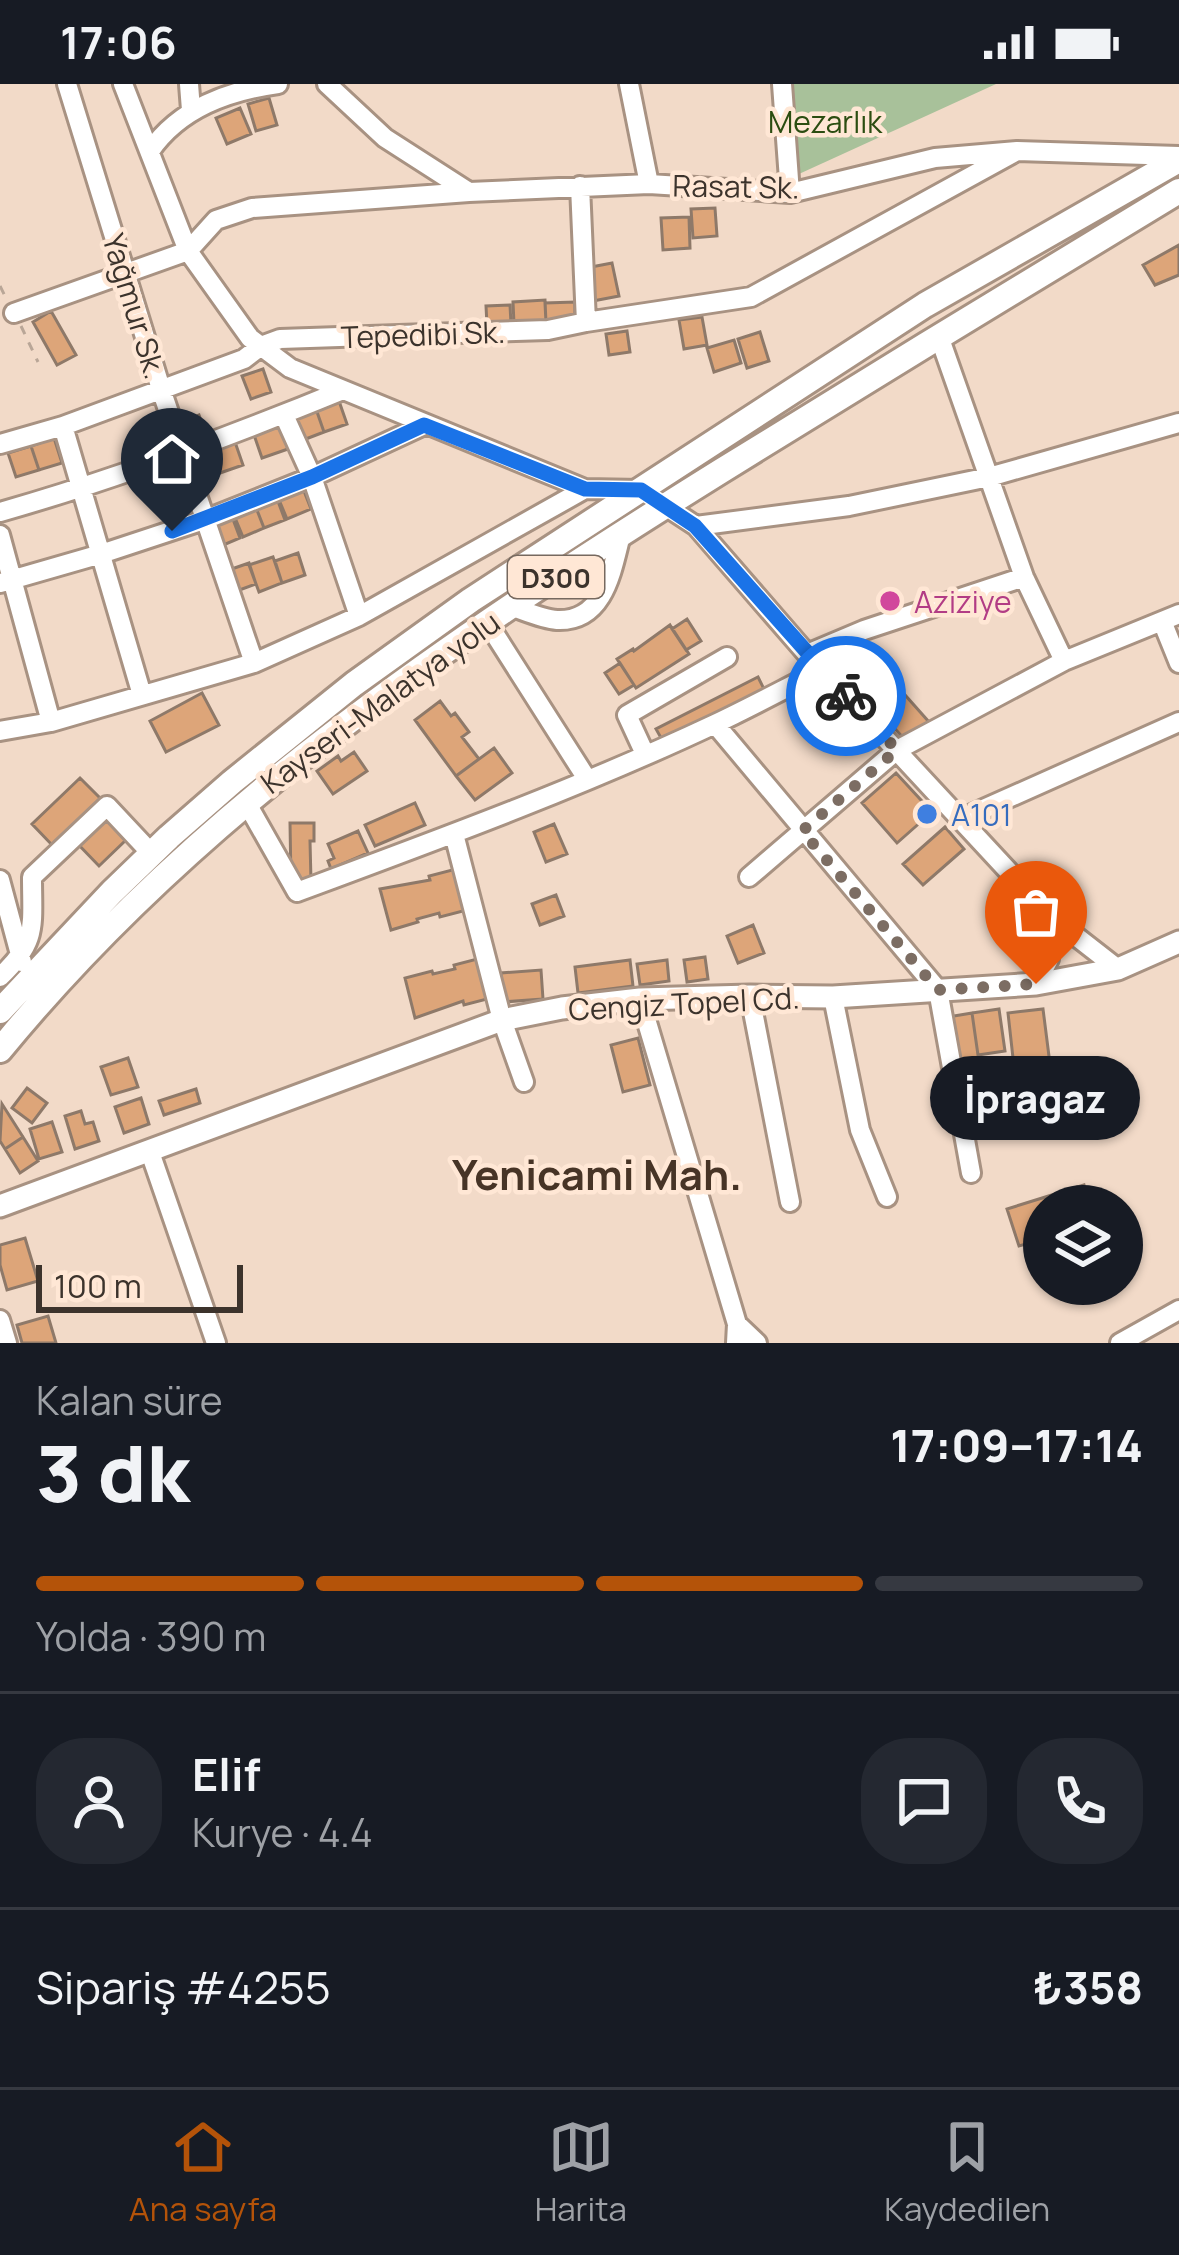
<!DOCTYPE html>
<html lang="tr">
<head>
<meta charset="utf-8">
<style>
  body { margin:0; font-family:Manrope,sans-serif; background:#242831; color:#f1f3f6; height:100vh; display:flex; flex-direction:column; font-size:45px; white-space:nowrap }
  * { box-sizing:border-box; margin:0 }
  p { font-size:39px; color:#9ea1a6 }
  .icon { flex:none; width:66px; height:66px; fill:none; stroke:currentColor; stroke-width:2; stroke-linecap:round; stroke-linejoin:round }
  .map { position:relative; height:1259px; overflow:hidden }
  .drawer { display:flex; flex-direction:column; background:#171b24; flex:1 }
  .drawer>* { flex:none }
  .buttons { position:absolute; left:1023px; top:1101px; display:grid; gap:24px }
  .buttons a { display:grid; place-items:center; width:120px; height:120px; border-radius:50%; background:#171b24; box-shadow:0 3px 9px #0004; font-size:60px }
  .scale { position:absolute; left:36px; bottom:30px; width:207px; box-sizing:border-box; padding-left:12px; border:6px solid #3c332c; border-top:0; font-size:33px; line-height:42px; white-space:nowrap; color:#3c332c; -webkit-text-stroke:9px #ffe7d5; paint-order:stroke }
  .pin { position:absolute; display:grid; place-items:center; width:102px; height:102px; color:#fff; margin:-123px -51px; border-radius:50% 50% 50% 0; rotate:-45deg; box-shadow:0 0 12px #0007 }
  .pin .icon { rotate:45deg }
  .courier { position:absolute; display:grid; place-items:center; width:120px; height:120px; margin:-60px; border:9px solid #1a73e8; border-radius:50%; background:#fff; color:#222; box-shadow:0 3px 15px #0007 }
  .bubble { position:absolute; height:84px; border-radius:42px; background:#171b24; box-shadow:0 3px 9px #0004; font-size:39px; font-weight:800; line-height:84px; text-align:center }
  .headline em { font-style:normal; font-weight:800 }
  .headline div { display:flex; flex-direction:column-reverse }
  .headline { display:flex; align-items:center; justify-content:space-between; height:204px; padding:0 36px }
  h1 { font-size:78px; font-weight:800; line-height:90px }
  .bar { display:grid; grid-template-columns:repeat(4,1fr); gap:18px 12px; align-content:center; height:144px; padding:0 36px }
  .bar i { height:15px; border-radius:9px; background:#363941 }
  .bar .current { background:#b45309 }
  .bar p { grid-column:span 4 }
  .line { display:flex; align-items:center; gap:30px; padding:0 36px; border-top:3px solid #363941 }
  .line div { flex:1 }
  .round { display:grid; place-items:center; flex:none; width:126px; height:126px; border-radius:48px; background:#242831 }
  .status { display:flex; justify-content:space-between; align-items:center; height:84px; padding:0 60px; background:#171b24; direction:ltr }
  .status svg { height:33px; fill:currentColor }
  .dock { display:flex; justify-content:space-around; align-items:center; height:168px; border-top:3px solid #363941; background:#171b24; font-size:33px; color:#9ea1a6 }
  .dock a { display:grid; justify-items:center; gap:6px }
  .dock .current { color:#b45309 }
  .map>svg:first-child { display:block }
  .green { fill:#a8c19a }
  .building { fill:#dda579; stroke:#8e7969; stroke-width:3 }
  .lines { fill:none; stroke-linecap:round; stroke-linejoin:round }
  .minor-casing { stroke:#a89282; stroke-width:24 }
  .major-casing { stroke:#a89282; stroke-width:27 }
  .highway-casing { stroke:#a89282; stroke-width:30 }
  .path { stroke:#b9a697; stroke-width:3; stroke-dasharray:9 9; stroke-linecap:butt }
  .minor { stroke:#fff; stroke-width:18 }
  .major { stroke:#fff; stroke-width:21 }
  .highway { stroke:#fff; stroke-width:24 }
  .done { stroke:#7c6d63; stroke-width:12; stroke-dasharray:0 21.6 }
  .route { stroke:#1a73e8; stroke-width:15 }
  .hotel-dot { fill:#d1479c; stroke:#ffe7d5; stroke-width:4.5 }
  .shop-dot { fill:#3f7fe0; stroke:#ffe7d5; stroke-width:4.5 }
  .labels { text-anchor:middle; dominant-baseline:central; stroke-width:9; stroke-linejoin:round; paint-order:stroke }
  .shield { fill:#ffe7d5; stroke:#76695f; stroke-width:3 }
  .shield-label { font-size:27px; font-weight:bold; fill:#3c332c }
  .park-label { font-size:30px; fill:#2b4d11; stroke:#ffe7d5 }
  .street-label { font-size:30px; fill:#3c332c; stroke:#ffe7d5 }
  .hotel-label { font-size:30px; fill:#b23c85; stroke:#ffe7d5; text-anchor:start }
  .shop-label { font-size:30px; fill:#366cbe; stroke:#ffe7d5; text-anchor:start }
  .district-label { font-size:42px; font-weight:bold; fill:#473426; stroke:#ffe7d5 }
</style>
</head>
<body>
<div class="status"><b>17:06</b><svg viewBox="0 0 49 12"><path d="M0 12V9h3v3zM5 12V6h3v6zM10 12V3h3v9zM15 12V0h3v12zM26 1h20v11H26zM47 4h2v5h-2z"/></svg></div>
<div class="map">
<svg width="1179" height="1259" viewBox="0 0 1179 1259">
  <rect width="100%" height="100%" fill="#f2dac8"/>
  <!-- green -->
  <path class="green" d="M782 0H996L788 95Z"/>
  <!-- building -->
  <path class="building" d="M269 14 277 41 256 47 248 20Z
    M240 24 251 50 227 60 216 34Z
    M715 124 717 152 693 154 691 125Z
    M689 133 690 164 663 166 661 134Z
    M1179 161V191L1155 201 1143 181Z
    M612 179 619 212 593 217 586 184Z
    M545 216 546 239 514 240 513 218Z
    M575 218V237L546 239 545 219Z
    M510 221 511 240 487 241 486 222Z
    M51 227 76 271 57 281 33 238Z
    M702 233 707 261 684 265 679 236Z
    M627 247 630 268 609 271 606 250Z
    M760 248 769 277 747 284 738 255Z
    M734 256 741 279 714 288 707 264Z
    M263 285 271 308 251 315 242 292Z
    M339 317 347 340 324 348 316 325Z
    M316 325 324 348 298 358 289 335Z
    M199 331 208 356 187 363 179 339Z
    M280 341 288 365 262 374 254 351Z
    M54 354 62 379 39 386 31 362Z
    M235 358 243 381 220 389 212 366Z
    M31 362 39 386 16 393 8 369Z
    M212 366 220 389 197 398 189 375Z
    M302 402 311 425 287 435 277 411Z
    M276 412 285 436 264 444 255 421Z
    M255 421 264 444 243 453 233 429Z
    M231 430 240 454 221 462 211 438Z
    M298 469 305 491 282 499 275 477Z
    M273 473 282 499 259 508 249 481Z
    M249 479 256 500 234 508 226 487Z
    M687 535 701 557 686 566 672 545Z
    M670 541 689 570 636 604 617 575 633 565 634 567Z
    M620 579 634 601 619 610 605 589Z
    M758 593 766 609 665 661 656 645Z
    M890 594 929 638 907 658 867 614Z
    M202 609 219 641 166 668 150 637Z
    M440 617 451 632 455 629 469 648 462 653 479 675 456 692 415 636Z
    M494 664 512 689 475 716 456 692Z
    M354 668 367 687 333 710 317 687 338 672 341 677Z
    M896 689 932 728 897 759 862 719Z
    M80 694 102 716 53 762 32 740Z
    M415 719 425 741 375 762 365 741Z
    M102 731 126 756 99 782 75 757Z
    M290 739H314V757H310L311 797H291Z
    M554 740 567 770 546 778 534 748Z
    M945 743 964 765 923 801 903 780Z
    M358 747 368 769 331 785 328 777 334 774 328 760Z
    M456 785 467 826 440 833 439 829 417 835 418 838 391 846 380 805 430 796 429 792Z
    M556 811 564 832 540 841 532 820Z
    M753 841 764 869 738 879 727 852Z
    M705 873 708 895 687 898 684 876Z
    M481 874 491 914 464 921 463 917 415 934 405 894 432 887 433 890 455 885 454 881Z
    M630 876 633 902 578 909 575 883Z
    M667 876 669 897 640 901 637 880Z
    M541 886 543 915 503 918 501 889Z
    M999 925 1005 967 978 971 972 929Z
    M1043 925 1051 988 1015 992 1008 929Z
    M972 929 979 978 955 981 948 933Z
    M638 954 650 1001 623 1008 611 961Z
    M128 974 138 1003 111 1011 101 983Z
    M27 1004 47 1019 32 1039 12 1024Z
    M196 1005 200 1019 164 1031 159 1017Z
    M141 1014 149 1040 124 1049 115 1023Z
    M2 1020 23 1053 5 1065 0 1057Z
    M81 1027 85 1040 93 1038 99 1057 75 1065 65 1032Z
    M52 1038 62 1068 39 1075 30 1045Z
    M23 1053 38 1077 20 1089 5 1065Z
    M1084 1101 1090 1122H1044V1155L1019 1162 1007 1125Z
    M25 1154 38 1197 7 1206 0 1181V1161Z
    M48 1232 56 1259H22L17 1241Z"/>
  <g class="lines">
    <!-- minor casing -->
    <g class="minor-casing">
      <path id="minor" d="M67 0 161 305 254 579
        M123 0 188 167 250 254 290 284 585 405 641 406 696 442 807 570 1050 832 1118 885
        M189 0 191 26
        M327 0 385 54 469 108 649 100 790 109 935 74 1017 67 1179 72
        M629 0 649 100
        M782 0 790 109
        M150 67C180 24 228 7 278 0
        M580 102 586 238
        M14 229 188 167 216 136 252 124 469 108
        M939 252 1024 493 1064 577
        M284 331 312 393 359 532
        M63 342 142 611
        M0 360 63 342 244 275 261 262 280 255 548 246 586 238 751 213 1017 67
        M0 428C117 395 231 352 343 306
        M696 442 849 422 989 393 1179 339
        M0 451 51 638
        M0 499 101 470 207 435 312 393 424 341
        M510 522C525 527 542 535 557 536 605 538 612 485 621 451
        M1162 537 1179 579
        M487 538 587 695
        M807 570 864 546 1024 493
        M715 640 938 906 971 1089
        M0 647 51 638 254 579 359 532 585 405
        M645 670 627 631 727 573
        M246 718 297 808C437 756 579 704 715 640 751 623 786 604 822 586
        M961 735 1179 638
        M454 750 502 936 524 998
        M749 793 897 666 1064 577 1179 530
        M0 796 22 878
        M0 893C38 857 32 843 32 793L107 722 151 769
        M1036 900 1049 875 1050 832
        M750 912 790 1118
        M833 913 860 1046 887 1113
        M640 915 737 1240 736 1259
        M150 1068 216 1259
        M0 1236 7 1259
        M737 1240 757 1259
        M1120 1259 1179 1226"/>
    </g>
    <!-- major casing -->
    <g class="major-casing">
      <path id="major" d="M0 1122 502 936 562 924 640 915 750 912 833 913 1036 900 1118 885 1179 858"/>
    </g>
    <!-- highway casing -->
    <g class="highway-casing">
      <path id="highway" d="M0 927 112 808 169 753 232 698 354 600 471 516 925 221 1179 76
        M0 966C198 724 458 551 721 387 873 293 1026 199 1179 107"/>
    </g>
    <!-- path -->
    <path class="path" d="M0 202 5 212
      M21 242 38 278"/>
    <!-- minor -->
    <use href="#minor" class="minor"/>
    <!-- major -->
    <use href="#major" class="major"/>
    <!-- highway -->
    <use href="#highway" class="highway"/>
  </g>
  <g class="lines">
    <!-- done -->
    <path class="done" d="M846 612 897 666 802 747 938 906 1036 900"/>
    <!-- route -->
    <path class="route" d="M172 447 312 393 424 341 585 405 641 406 695 442 846 612"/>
  </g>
  <!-- markers -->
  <circle class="hotel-dot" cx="890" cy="517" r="12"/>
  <circle class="shop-dot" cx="927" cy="730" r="12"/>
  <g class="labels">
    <!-- shield labels -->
    <rect class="shield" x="508" y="472" width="96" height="42" rx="9"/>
    <g class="shield-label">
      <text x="556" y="493">D300</text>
    </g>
    <!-- park labels -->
    <g class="park-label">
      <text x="825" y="37">Mezarlık</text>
    </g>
    <!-- street labels -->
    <g class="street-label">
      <text transform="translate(736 102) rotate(1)">Rasat Sk.</text>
      <text transform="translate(135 222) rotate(73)">Yağmur Sk.</text>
      <text transform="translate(423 250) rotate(-2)">Tepedibi Sk.</text>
      <text transform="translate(380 618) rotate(-36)">Kayseri-Malatya yolu</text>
      <text transform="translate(684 919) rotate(-3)">Cengiz Topel Cd.</text>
    </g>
    <!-- hotel labels -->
    <g class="hotel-label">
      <text x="914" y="517">Aziziye</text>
    </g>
    <!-- shop labels -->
    <g class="shop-label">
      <text x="951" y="730">A101</text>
    </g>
    <!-- district labels -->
    <g class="district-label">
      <text x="597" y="1090">Yenicami Mah.</text>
    </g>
  </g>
</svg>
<div class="buttons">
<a><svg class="icon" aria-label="layers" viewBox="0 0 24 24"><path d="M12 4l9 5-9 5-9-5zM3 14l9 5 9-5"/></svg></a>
</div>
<div class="scale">100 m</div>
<div class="pin" style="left:1036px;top:900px;background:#ea580c"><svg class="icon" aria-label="bag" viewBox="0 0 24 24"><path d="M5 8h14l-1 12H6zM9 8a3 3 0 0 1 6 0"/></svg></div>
<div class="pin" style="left:172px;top:447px;background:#1f2937"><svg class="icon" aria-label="home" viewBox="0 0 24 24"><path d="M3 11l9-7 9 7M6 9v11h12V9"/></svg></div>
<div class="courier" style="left:846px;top:612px"><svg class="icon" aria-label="bike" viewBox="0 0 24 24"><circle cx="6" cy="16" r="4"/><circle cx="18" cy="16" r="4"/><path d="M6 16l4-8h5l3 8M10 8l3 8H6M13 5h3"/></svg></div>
<div class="bubble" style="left:930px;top:972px;width:210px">İpragaz</div>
</div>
<section class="drawer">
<div class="headline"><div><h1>3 dk</h1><p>Kalan süre</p></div><em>17:09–17:14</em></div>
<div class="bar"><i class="current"></i><i class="current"></i><i class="current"></i><i></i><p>Yolda · 390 m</p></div>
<div class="line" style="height:216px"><a class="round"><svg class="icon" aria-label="person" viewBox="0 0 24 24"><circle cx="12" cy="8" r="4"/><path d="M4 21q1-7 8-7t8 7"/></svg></a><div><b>Elif</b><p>Kurye · 4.4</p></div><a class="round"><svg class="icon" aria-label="chat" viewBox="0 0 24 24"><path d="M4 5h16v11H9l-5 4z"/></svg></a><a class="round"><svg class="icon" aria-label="phone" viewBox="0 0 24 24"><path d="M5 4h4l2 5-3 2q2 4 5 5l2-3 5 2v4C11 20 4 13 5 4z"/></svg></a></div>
<div class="line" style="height:156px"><div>Sipariş #4255</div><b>₺358</b></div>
</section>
<nav class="dock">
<a class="current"><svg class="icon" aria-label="home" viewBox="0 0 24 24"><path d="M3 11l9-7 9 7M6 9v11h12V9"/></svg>Ana sayfa</a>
<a><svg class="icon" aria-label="map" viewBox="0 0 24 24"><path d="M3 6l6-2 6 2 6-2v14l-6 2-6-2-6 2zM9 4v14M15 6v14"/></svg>Harita</a>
<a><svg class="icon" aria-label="saved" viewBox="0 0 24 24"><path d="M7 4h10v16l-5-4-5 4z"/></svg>Kaydedilen</a>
</nav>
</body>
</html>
